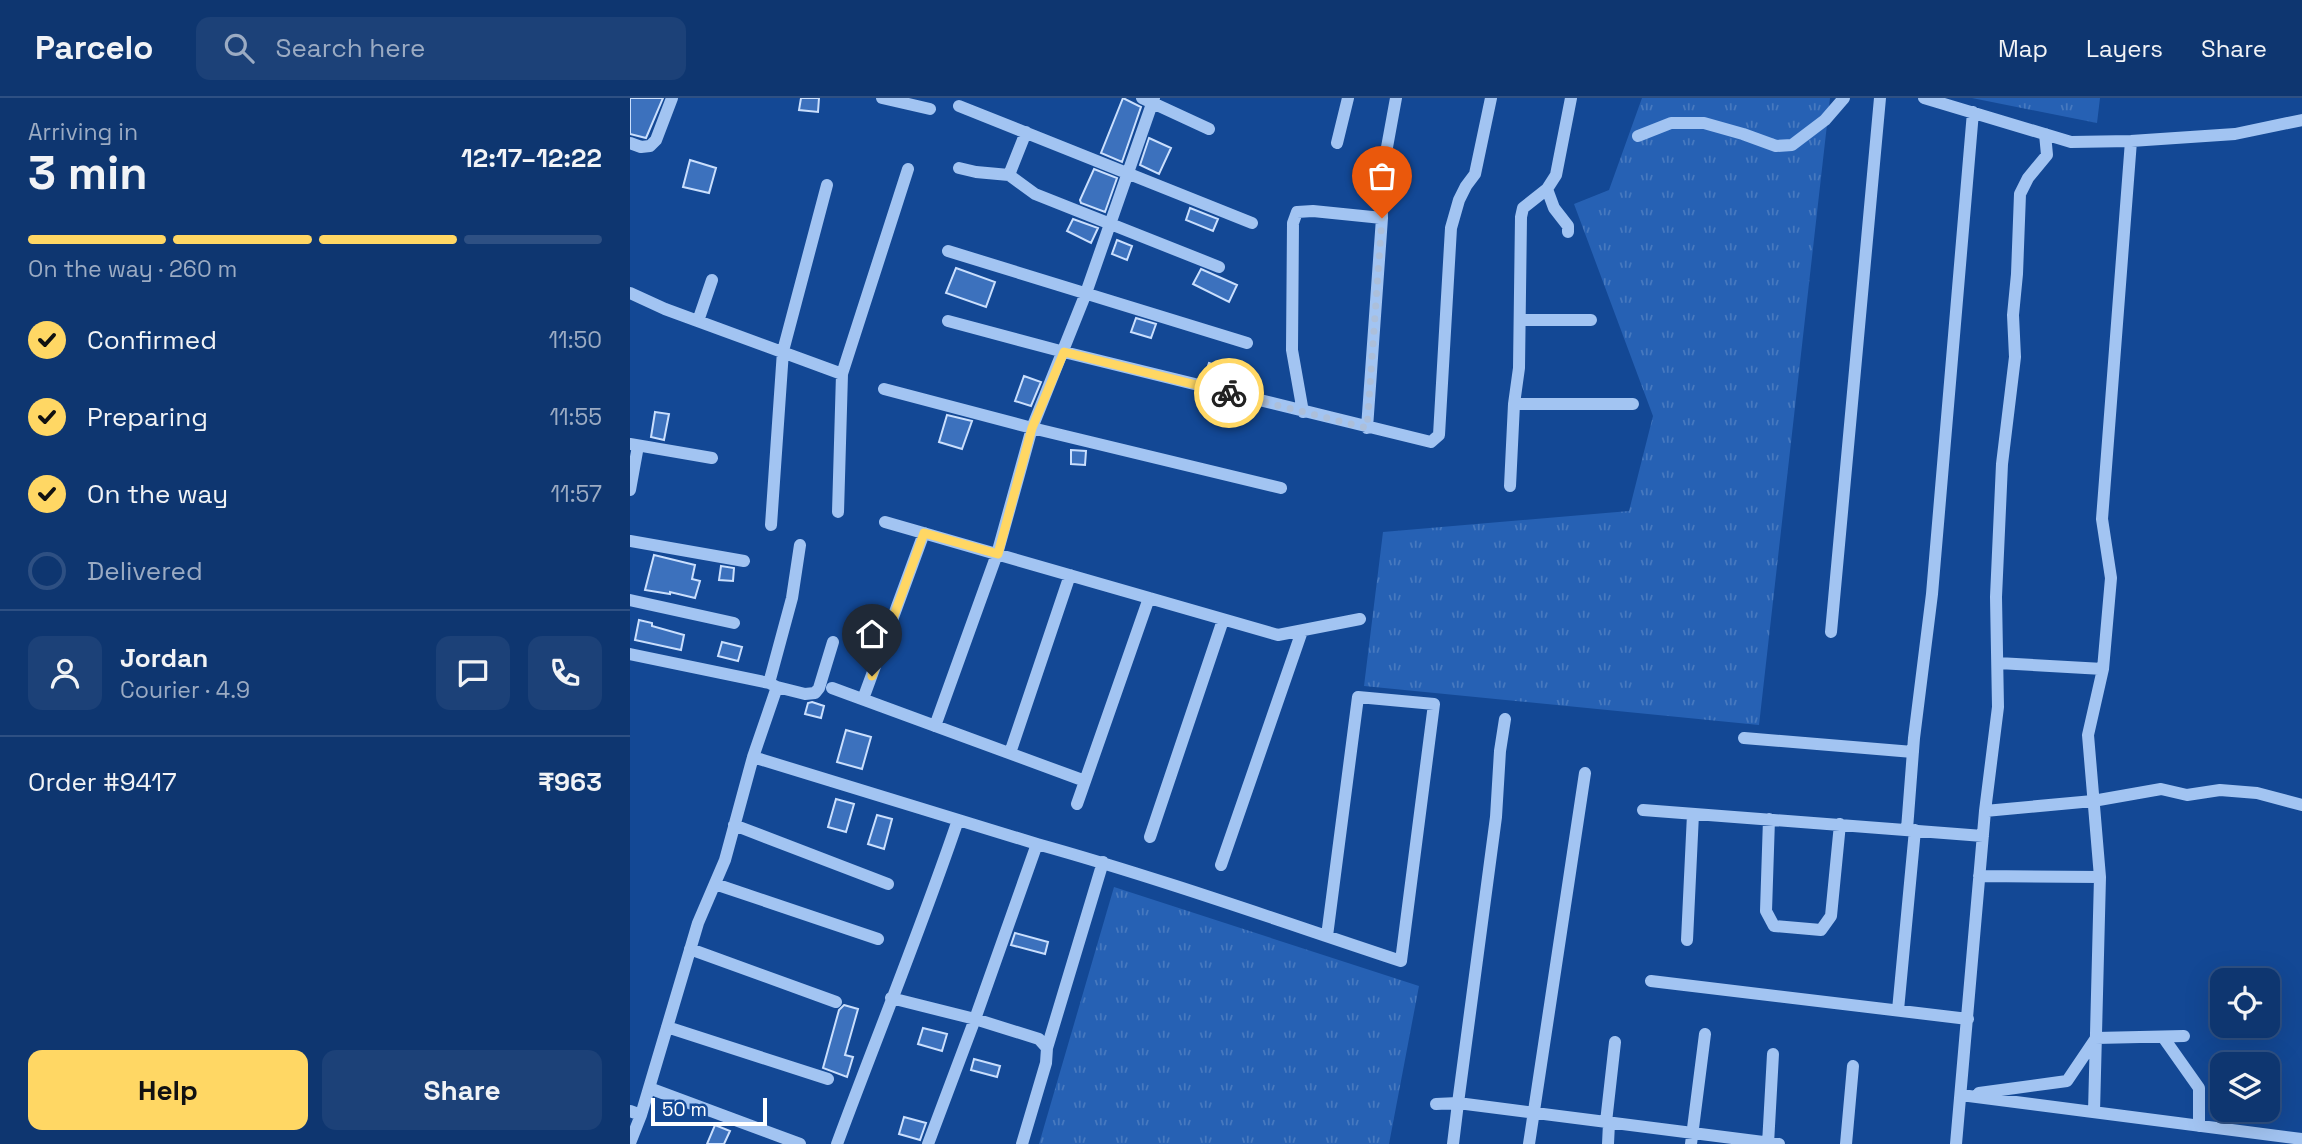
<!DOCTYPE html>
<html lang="en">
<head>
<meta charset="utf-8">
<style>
  body { margin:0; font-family:"Space Grotesk",sans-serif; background:#1c4178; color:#f1f3f6; height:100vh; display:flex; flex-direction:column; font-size:26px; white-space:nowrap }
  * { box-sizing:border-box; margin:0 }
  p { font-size:23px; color:#9babc3 }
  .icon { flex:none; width:38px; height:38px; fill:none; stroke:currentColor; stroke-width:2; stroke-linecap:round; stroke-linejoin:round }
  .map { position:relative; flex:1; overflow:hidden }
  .sheet { display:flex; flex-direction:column; background:#0e3670; width:630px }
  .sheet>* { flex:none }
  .controls { position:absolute; left:1580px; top:870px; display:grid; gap:14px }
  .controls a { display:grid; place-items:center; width:70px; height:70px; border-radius:14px; background:#0e3670; box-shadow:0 7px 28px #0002,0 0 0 2px #2e5083; font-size:35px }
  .scale { position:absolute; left:21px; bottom:18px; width:116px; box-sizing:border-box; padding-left:7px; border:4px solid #fff; border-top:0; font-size:19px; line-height:24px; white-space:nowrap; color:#fff; -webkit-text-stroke:5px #134895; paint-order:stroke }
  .pin { position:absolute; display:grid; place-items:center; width:60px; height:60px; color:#fff; margin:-72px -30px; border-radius:50% 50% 50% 0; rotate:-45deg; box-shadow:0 0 7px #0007 }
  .pin .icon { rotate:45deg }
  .courier { position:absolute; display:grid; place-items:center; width:70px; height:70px; margin:-35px; border:5px solid #ffd764; border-radius:50%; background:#fff; color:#222; box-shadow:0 2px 9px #0007 }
  .headline em { font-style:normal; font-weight:600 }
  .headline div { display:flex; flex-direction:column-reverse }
  .headline { display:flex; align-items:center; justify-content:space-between; height:119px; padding:0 28px }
  h1 { font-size:46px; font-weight:600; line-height:52px }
  .bar { display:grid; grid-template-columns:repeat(4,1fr); gap:10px 7px; align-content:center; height:84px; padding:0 28px }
  .bar i { height:9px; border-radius:5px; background:#2e5083 }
  .bar .selected { background:#ffd764 }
  .bar p { grid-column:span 4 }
  .line { display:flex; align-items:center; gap:18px; padding:0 28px; border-top:2px solid #2e5083 }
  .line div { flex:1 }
  .round { display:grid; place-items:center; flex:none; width:74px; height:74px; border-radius:14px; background:#1c4178 }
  ol { padding:0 28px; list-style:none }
  li { display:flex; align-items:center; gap:21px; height:77px }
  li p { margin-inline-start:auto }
  li .icon { padding:7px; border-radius:50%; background:#ffd764; color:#111; stroke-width:4 }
  li:last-child { color:#9babc3 }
  li i { width:38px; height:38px; border:4px solid #2e5083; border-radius:50% }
  .cta { display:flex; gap:14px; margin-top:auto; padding:14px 28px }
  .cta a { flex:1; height:80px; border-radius:14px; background:#ffd764; color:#111; font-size:28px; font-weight:600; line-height:80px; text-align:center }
  .cta a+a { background:#1c4178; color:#f1f3f6 }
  header { display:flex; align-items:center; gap:42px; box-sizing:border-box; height:98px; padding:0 35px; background:#0e3670; border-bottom:2px solid #2e5083 }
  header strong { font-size:33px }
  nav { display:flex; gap:38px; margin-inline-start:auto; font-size:24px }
  .search { width:490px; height:63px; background:#1c4178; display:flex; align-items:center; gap:18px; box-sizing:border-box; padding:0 24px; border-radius:14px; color:#9babc3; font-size:26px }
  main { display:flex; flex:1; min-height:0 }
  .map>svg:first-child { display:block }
  .grass { fill:url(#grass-tufts) }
  .building { fill:#3c71bd; stroke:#cadffd; stroke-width:2 }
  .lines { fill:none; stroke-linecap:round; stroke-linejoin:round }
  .minor { stroke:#a2c4f2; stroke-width:12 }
  .done { stroke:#acbfda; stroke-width:7; stroke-dasharray:0 12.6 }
  .route { stroke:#ffd764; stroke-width:9 }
</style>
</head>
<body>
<header>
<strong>Parcelo</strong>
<div class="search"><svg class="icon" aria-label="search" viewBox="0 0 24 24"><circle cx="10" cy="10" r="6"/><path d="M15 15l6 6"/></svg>Search here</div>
<nav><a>Map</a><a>Layers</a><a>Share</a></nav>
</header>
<main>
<section class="sheet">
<div class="headline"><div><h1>3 min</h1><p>Arriving in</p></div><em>12:17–12:22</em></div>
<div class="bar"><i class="selected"></i><i class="selected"></i><i class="selected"></i><i></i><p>On the way · 260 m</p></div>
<ol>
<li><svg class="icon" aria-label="check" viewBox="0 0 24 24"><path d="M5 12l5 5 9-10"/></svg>Confirmed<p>11:50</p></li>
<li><svg class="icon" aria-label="check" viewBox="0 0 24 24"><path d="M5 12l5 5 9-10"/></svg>Preparing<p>11:55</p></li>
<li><svg class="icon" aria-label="check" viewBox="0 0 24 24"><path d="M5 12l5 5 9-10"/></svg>On the way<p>11:57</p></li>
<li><i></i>Delivered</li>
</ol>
<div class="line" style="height:126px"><a class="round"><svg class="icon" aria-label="person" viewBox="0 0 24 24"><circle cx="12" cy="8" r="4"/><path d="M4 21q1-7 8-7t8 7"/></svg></a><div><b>Jordan</b><p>Courier · 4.9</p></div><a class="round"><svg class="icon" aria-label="chat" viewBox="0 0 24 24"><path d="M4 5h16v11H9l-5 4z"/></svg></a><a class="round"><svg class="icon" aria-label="phone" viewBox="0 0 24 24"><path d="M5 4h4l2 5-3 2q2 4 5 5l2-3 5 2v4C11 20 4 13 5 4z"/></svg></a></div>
<div class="line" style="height:91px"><div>Order #9417</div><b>₹963</b></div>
<div class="cta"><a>Help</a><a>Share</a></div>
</section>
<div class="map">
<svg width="1672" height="1046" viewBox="0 0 1672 1046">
  <defs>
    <pattern id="grass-tufts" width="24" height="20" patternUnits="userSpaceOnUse" patternTransform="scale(1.75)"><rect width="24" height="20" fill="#2661b4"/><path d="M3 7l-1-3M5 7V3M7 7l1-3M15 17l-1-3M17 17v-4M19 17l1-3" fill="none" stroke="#4779bf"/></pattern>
  </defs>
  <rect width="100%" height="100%" fill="#134895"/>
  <!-- grass -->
  <path class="grass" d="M1012 0H1200L1129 627 734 588 753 434 999 413 1023 318 944 106 979 92Z
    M1342 0H1470L1467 25Z
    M484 789 789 888 759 1046H409Z"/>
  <!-- building -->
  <path class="building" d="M0 0H33L16 40 0 36Z
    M171 0H189L188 14 169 12Z
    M493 0 511 9 492 64 471 55Z
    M519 40 541 50 529 76 510 67Z
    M60 62 86 70 79 95 53 89Z
    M464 71 487 80 475 114 451 105 450 102Z
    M560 110 588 121 583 133 556 122Z
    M443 121 468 130 461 145 437 133Z
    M487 142 502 148 497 162 482 156Z
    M326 170 365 184 356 209 316 195Z
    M571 171 607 187 599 204 563 186Z
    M506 220 526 226 521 240 501 234Z
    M579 265 610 276 606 287 574 279Z
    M394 278 411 284 401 308 385 303Z
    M25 314 39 316 34 342 21 339Z
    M317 317 342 323 332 351 309 344Z
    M441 352 456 353 455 367 441 366Z
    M24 457 65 467 62 481 70 483 65 500 40 494V496L15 492Z
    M91 468 104 470 103 483 89 482Z
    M9 522 22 525V528L54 537 51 552 5 542Z
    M92 544 112 549 108 563 88 558Z
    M182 604 194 608 191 620 175 616 178 605Z
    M216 632 241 639 232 671 207 664Z
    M206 701 224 706 216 734 198 729Z
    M247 717 262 721 254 751 238 746Z
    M385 835 418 844 415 856 381 847Z
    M214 907 228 911 215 957 223 959 217 979 193 970 209 912Z
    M293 930 317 936 312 953 288 946Z
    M344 961 370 968 367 979 341 972Z
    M274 1019 296 1025 290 1042 269 1036Z
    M85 1027 100 1033 94 1046H77Z"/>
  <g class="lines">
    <!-- minor -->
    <path class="minor" d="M252 0 300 11
      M512 0 579 31
      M1294 0 1441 44 1501 43 1605 36 1672 22
      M329 8 622 125
      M1008 38 1041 25H1074L1113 36 1146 48 1162 47 1195 22 1214 0
      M0 45 11 49 20 48 26 42 42 0
      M707 45 718 0
      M329 70 346 74 379 77 405 96 589 169
      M379 77 396 34
      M917 91 924 110 938 128V134
      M318 153 617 245
      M0 195 35 211 212 276
      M890 222H961
      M68 223 82 182
      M318 223 434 254 801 344 809 337 821 130 829 102 836 88 845 76 861 0
      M254 291 402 330 651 390
      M884 306 889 270 891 119 893 110 917 91 926 77 941 0
      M673 314 662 252 663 125 667 114 683 113 752 120
      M737 330 752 120 751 82 766 0
      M0 346 82 360
      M880 388 884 306H1003
      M0 392 8 348
      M208 414 212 276 278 71
      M255 424 648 537 730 521
      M141 427 153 253 197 87
      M0 443 114 463
      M0 502 104 525
      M1201 534 1250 0
      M0 556 139 585 147 589
      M1368 565 1473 571
      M139 585 162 500 170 447
      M202 590 455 683
      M233 601 294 435
      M305 628 367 456 402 330 456 195 524 0
      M1114 640 1283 654
      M380 655 440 477
      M123 659 147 589 175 596 185 595 189 590 203 544
      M447 706 519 500
      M1013 712 1353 738
      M1355 713 1368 609 1366 499 1372 366 1385 259 1383 217 1387 176 1390 96 1398 80 1417 57 1415 36
      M1139 721 1136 813 1144 828 1191 832 1201 818 1210 726
      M104 727 258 786
      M1277 731 1284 640 1302 496 1343 14
      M520 739 593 522
      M407 746C529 780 650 823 771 863L804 606 728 599 697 838
      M591 767 672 533
      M1349 778 1470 779
      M85 786 248 841
      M1057 842 1063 716
      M60 851 206 904
      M1021 883 1338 921
      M261 900 345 921 409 941 417 950 416 965 392 1046
      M1268 912 1285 732
      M37 929 198 981
      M1533 939 1569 990V1028
      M417 950 473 764
      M19 990 170 1046
      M1349 995 1437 983 1466 940 1554 938
      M1331 997 1672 1041
      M806 1006 828 1005 866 719 870 653 875 621
      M0 1013 11 1017 68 825 95 762 123 659 407 746 345 921 298 1046
      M1464 1014 1470 779 1458 637 1473 571 1481 480 1472 421 1501 43
      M976 1024 985 944
      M0 1045 11 1017
      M207 1046C247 938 291 831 328 722
      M823 1046 828 1005 1149 1046
      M899 1046 955 675
      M978 1046 979 1025
      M1061 1046 1075 936
      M1138 1046 1143 956
      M1216 1046 1223 968
      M1326 1046 1355 713 1463 703 1531 691 1557 697 1590 692 1627 695 1672 707"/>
  </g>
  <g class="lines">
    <!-- done -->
    <path class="done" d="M599 295 737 330 752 120"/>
    <!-- route -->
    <path class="route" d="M242 578 294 435 368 456 402 330 434 254 599 295"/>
  </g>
</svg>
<div class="controls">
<a><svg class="icon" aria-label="locate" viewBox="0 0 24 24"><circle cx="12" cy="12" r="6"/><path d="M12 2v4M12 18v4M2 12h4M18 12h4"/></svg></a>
<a><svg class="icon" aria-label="layers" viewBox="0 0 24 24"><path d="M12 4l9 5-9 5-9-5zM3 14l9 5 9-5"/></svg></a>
</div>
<div class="scale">50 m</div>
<div class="pin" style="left:752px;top:120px;background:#ea580c"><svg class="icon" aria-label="bag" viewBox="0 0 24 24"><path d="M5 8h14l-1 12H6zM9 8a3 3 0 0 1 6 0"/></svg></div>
<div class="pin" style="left:242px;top:578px;background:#1f2937"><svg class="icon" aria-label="home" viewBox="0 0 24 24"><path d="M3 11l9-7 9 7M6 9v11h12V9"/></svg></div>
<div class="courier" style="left:599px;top:295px"><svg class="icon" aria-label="bike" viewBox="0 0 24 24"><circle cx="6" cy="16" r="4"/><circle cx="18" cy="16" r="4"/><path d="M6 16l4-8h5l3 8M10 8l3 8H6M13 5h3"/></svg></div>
</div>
</main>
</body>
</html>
